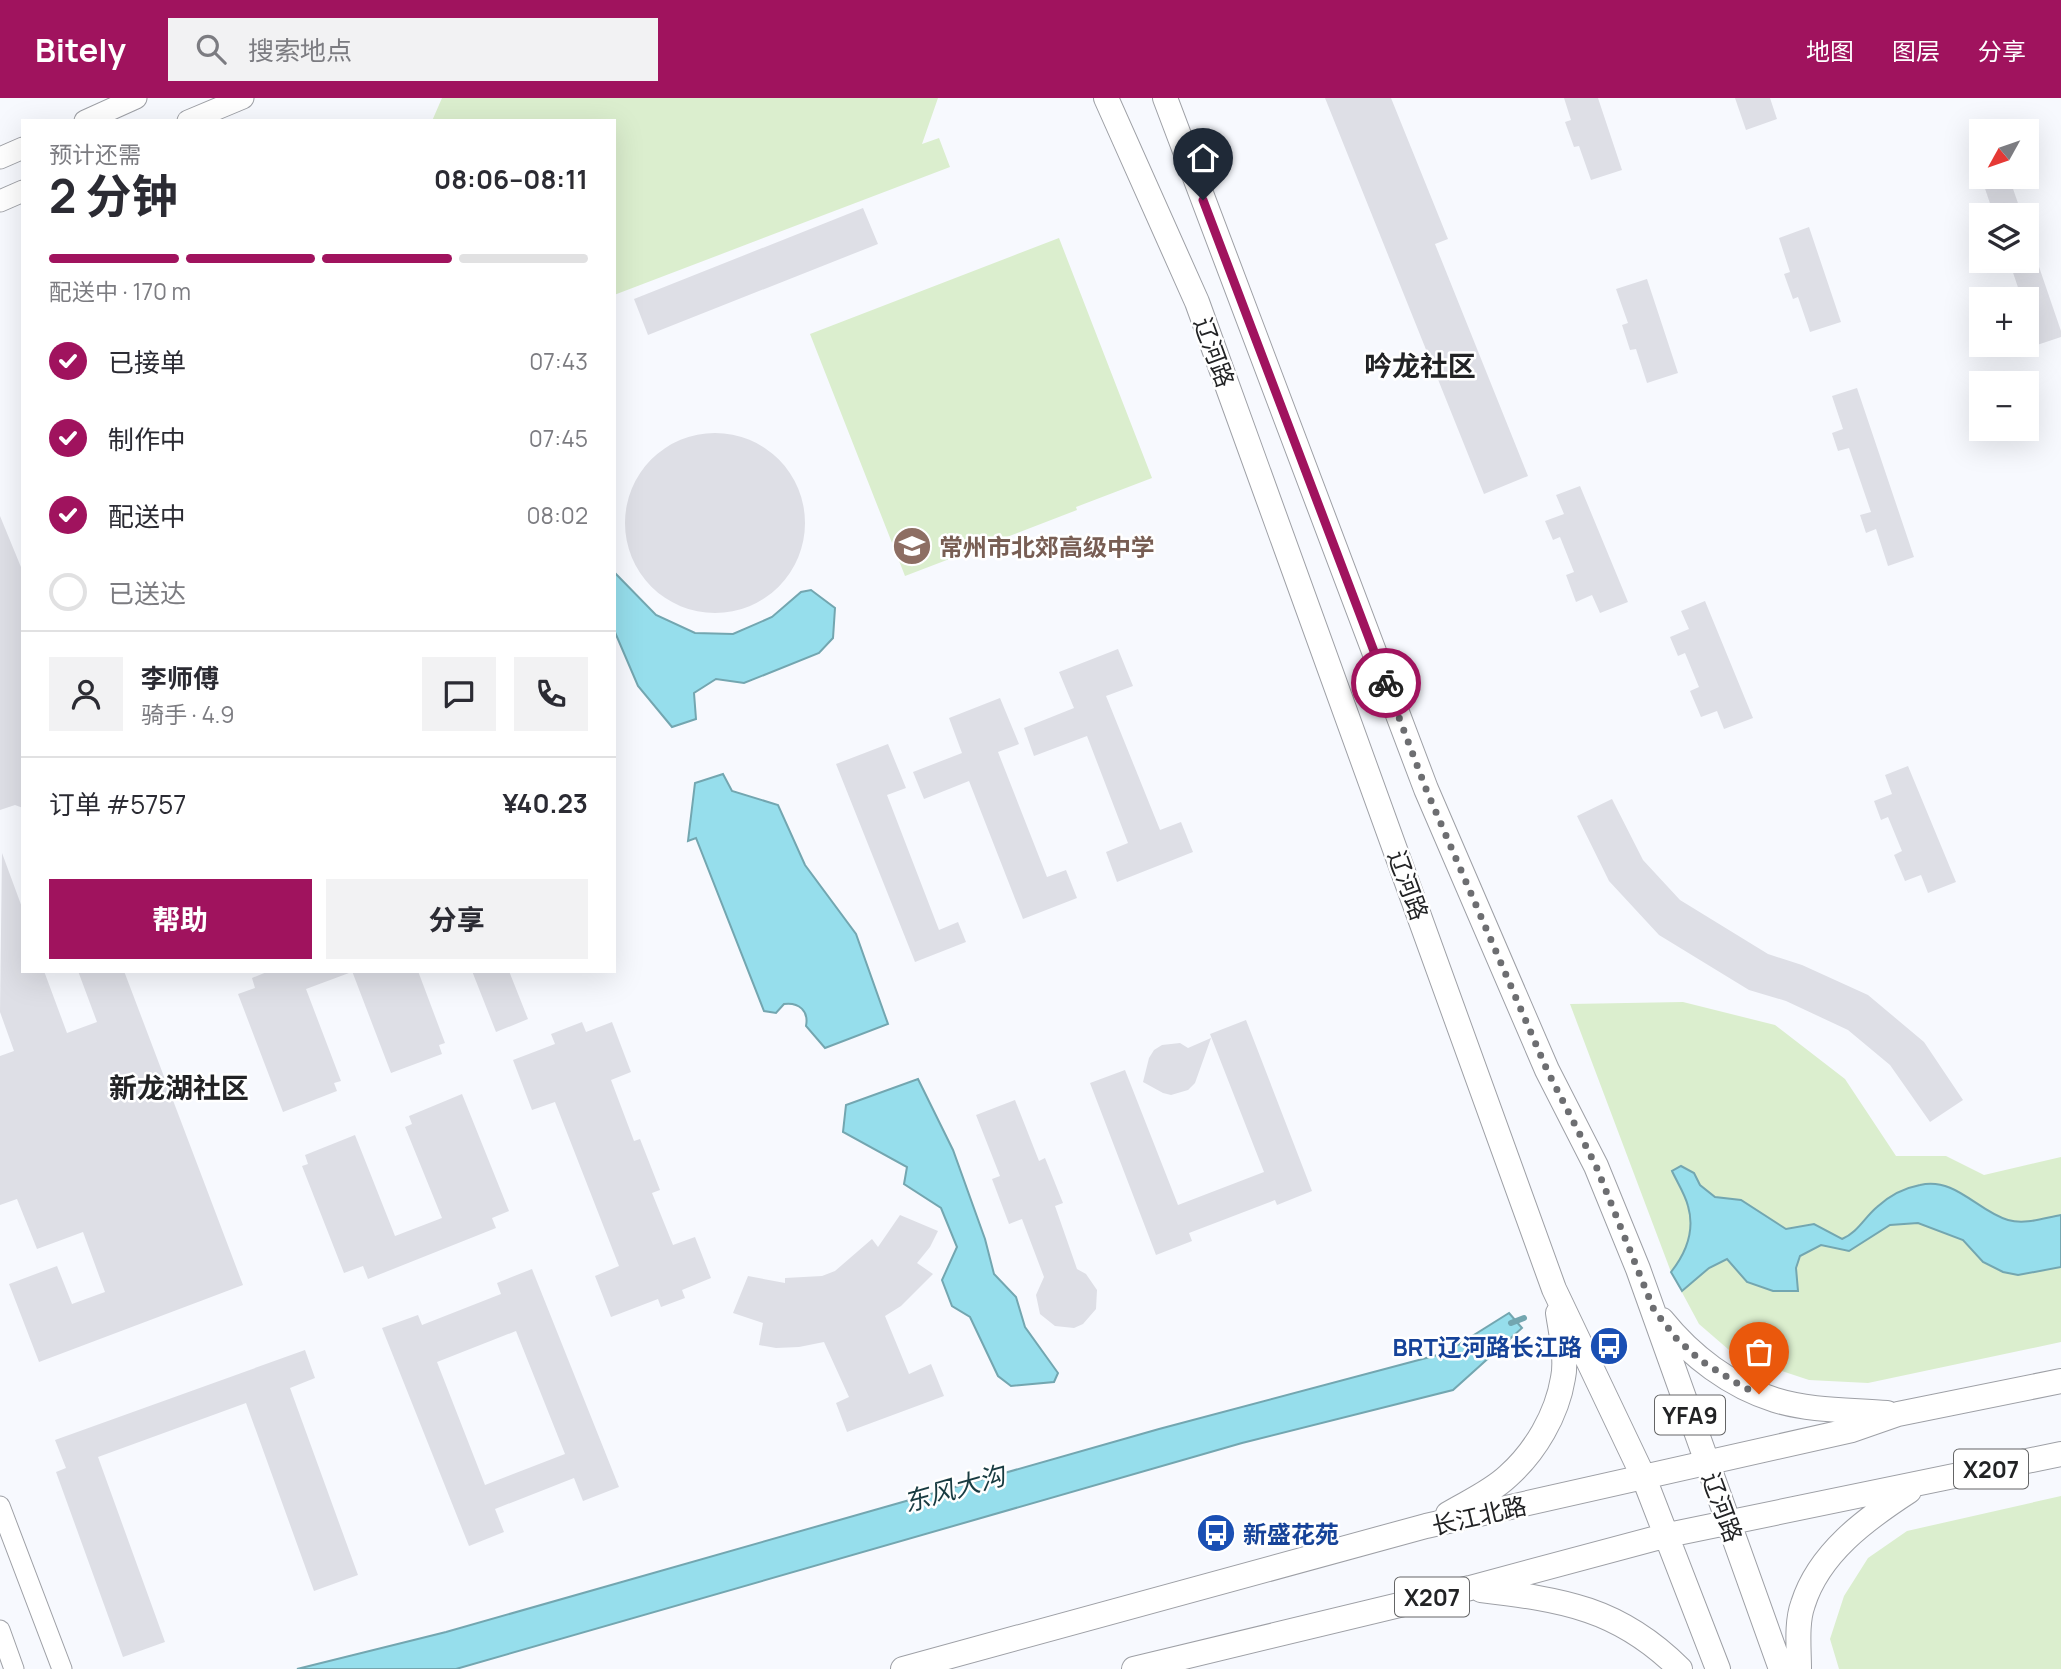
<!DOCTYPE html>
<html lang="zh">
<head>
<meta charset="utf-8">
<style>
  body { margin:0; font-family:Manrope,"Noto Sans SC",sans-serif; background:#f2f2f3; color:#2b2b33; height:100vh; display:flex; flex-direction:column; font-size:26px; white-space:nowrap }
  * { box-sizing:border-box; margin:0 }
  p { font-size:23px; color:#7c7c81 }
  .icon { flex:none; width:38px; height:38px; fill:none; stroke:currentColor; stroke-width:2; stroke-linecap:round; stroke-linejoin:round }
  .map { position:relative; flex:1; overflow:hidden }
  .panel { position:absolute; left:21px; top:21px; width:595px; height:854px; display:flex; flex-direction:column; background:#fff; border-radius:0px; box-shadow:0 7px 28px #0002 }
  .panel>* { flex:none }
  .needle { width:46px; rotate:230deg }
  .tools { position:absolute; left:1969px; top:21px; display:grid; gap:14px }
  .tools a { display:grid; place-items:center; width:70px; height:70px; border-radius:0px; background:#fff; box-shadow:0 7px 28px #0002; font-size:35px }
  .pin { position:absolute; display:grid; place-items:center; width:60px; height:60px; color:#fff; margin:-72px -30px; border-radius:50% 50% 50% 0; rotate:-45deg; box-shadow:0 0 7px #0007 }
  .pin .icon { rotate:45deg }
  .courier { position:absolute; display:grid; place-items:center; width:70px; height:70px; margin:-35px; border:5px solid #a0135e; border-radius:50%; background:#fff; color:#222; box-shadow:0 2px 9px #0007 }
  .headline em { font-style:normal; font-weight:700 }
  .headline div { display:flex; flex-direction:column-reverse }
  .headline { display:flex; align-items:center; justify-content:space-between; height:119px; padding:0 28px }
  h1 { font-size:46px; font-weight:700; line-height:52px }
  .bar { display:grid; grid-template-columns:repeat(4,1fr); gap:10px 7px; align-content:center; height:84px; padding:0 28px }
  .bar i { height:9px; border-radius:5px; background:#e1e1e2 }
  .bar .selected { background:#a0135e }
  .bar p { grid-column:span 4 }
  .line { display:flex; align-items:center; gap:18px; padding:0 28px; border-top:2px solid #e1e1e2 }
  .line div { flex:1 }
  .round { display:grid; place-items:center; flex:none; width:74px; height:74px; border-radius:0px; background:#f2f2f3 }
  ol { padding:0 28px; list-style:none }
  li { display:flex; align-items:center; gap:21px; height:77px }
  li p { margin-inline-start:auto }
  li .icon { padding:7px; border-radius:50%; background:#a0135e; color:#fff; stroke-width:4 }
  li:last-child { color:#7c7c81 }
  li i { width:38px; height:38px; border:4px solid #e1e1e2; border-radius:50% }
  .cta { display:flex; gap:14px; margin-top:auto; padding:14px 28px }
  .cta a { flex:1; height:80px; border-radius:0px; background:#a0135e; color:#fff; font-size:28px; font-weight:700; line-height:80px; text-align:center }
  .cta a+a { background:#f2f2f3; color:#2b2b33 }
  header { display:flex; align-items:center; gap:42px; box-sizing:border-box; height:98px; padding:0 35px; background:#a0135e; color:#fff }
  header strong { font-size:33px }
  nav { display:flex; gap:38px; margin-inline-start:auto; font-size:24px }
  .search { width:490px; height:63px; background:#f2f2f3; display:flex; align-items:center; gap:18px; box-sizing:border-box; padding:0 24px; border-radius:0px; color:#7c7c81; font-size:26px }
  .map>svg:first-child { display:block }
  .green { fill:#dbeece }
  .water { fill:#96deec; stroke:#73a6b0; stroke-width:2 }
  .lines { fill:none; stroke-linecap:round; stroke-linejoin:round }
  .stream { stroke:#73a6b0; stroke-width:6 }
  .building { fill:#dedfe6; fill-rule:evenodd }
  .tertiary-casing { stroke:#9ea0a6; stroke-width:21 }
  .secondary-casing { stroke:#9ea0a6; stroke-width:23 }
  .primary-casing { stroke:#9ea0a6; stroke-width:26 }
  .tertiary { stroke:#fff; stroke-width:19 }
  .secondary { stroke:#fff; stroke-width:21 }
  .primary { stroke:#fff; stroke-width:24 }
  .done { stroke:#6d6e71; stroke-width:7; stroke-dasharray:0 12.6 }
  .route { stroke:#a0135e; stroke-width:9 }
  .labels { text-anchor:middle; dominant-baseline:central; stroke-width:5; stroke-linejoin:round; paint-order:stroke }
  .shield { fill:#fff; stroke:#646566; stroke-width:2 }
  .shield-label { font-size:23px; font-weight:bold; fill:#222325 }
  .street-label { font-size:24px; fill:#222325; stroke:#fff }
  .education-label { font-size:24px; font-weight:bold; fill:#785e54; stroke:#fff; text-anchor:start }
  .transit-label { font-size:24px; font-weight:bold; fill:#164399; stroke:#fff; text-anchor:end }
  .water-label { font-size:26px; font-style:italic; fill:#183b41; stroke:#fff }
  .quarter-label { font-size:28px; font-weight:bold; fill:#222325; stroke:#fff }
</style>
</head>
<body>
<header>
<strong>Bitely</strong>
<div class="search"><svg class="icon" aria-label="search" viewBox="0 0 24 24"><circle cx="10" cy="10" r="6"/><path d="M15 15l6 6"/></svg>搜索地点</div>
<nav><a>地图</a><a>图层</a><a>分享</a></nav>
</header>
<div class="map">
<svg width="2061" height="1571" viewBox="0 0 2061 1571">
  <rect width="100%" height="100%" fill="#f7f9fe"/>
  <!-- green -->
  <path class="green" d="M442 0H938L922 46 939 40 950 69 614 197V23H432Z
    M1059 140 1152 380 1076 409 1077 412 905 478 810 236Z
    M1683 904 1775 927 1845 981 1896 1058H1946L1984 1077 2061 1059V1244L1868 1285 1809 1282 1736 1258 1699 1226 1671 1174 1570 906Z
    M2061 1398V1571H1839L1830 1541 1844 1498 1868 1460 1907 1433Z"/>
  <!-- water -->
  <path class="water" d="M614 474 656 517 695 535 733 536 772 519 801 494 811 492 835 510 833 540 819 555 744 585 716 581 694 595 696 621 672 629 638 588 614 532Z
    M723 676 732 693 778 707 805 767 856 836 888 926 825 950 806 928C809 913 799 904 784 906L776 915 764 913 696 740 688 743 695 685Z
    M918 981 953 1052 985 1141 994 1176 1016 1199 1025 1229 1058 1275 1054 1284 1011 1288 998 1278 970 1219 952 1208 942 1182 957 1149 941 1110 904 1086 907 1069 843 1034 846 1007Z
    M1681 1068 1694 1075 1700 1087 1715 1099 1741 1102 1786 1131 1814 1126 1842 1141C1858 1134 1864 1120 1877 1109 1889 1098 1904 1090 1920 1087 1956 1079 1977 1113 2008 1122 2025 1127 2044 1120 2061 1117V1169L2018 1177 2003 1174 1983 1164 1963 1142 1918 1125 1890 1127 1849 1153 1821 1147 1800 1158 1796 1170 1798 1193H1773L1747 1184 1727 1161 1709 1170 1682 1193 1671 1174C1686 1155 1695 1132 1688 1108 1685 1096 1677 1084 1672 1073Z
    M1509 1215 1522 1230 1453 1292 1242 1345 456 1571H297L446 1534 1159 1331 1445 1255Z"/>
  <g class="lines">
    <!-- stream -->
    <path class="stream" d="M1511 1225 1524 1220"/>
  </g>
  <!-- building -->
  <path class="building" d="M1325 0H1391L1448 141 1435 146 1528 378 1484 396Z
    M1564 0H1598L1622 72 1591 82 1579 48 1574 49 1565 24 1571 22Z
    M1735 0H1770L1777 21 1746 32Z
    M1981 79H2009L2022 117H1994Z
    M863 110 878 146 648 237 634 201Z
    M1809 129 1841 224 1810 234 1798 199 1793 201 1784 176 1790 174 1779 140Z
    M2009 163H2037L2061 233V239L2037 247 2026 216V201H2022Z
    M1647 181 1678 275 1647 285 1636 251 1630 252 1622 227 1628 225 1616 191Z
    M1857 290 1914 459 1888 468 1876 431 1866 435 1860 417 1871 414 1849 350 1838 353 1832 335 1843 331 1832 298Z
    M625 425a90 90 0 1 1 180 0a90 90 0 1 1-180 0Z
    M1580 388 1628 504 1600 515 1592 497 1576 504 1566 477 1574 474 1560 439 1553 442 1545 423 1564 416 1556 397Z
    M0 418 23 474V710L15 707 0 712Z
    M1705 503 1753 620 1724 631 1717 613 1701 619 1690 593 1699 589 1685 555 1678 558 1670 539 1689 531 1681 513Z
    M1118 551 1133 588 1106 598 1160 732 1181 724 1193 754 1117 784 1106 754 1128 745 1087 638 1034 658 1024 630 1074 610 1059 574Z
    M1000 600 1019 646 998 654 1047 779 1066 772 1077 800 1023 821 969 683 924 701 913 674 962 655 949 620Z
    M888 646 906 690 887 697 939 832 958 824 966 844 915 864 836 666Z
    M1908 668 1956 784 1928 795 1921 777 1905 783 1894 757 1902 753 1888 719 1881 722 1874 703 1892 696 1885 677Z
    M1612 701 1643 762 1680 802 1768 856 1802 867 1868 897 1924 944 1963 1002 1930 1024 1890 967 1848 932 1786 903 1749 892 1659 837 1609 783 1577 718Z
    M2 755 23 812V873H44L67 935 97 924 78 873H124L243 1187 39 1264 9 1186 57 1168 72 1206 105 1194 83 1134 37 1151 17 1101 0 1107V958L14 953 0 914Z
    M269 873 349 875 306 891 341 983 334 985 337 993 283 1014 238 896 255 890 252 880Z
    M352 873H418L445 945 439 947 442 956 391 975Z
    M472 873H509L528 921 496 934Z
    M1246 922 1312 1093 1277 1107 1275 1102 1189 1135 1192 1143 1156 1157 1090 985 1125 972 1178 1107 1264 1074 1210 936Z
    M582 924 586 934 612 924 631 974 611 982 634 1043 640 1041 660 1092 652 1095 673 1147 695 1139 711 1180 682 1192 685 1200 661 1209 658 1201 611 1219 595 1178 619 1168 555 1004 532 1012 513 962 555 946 551 936Z
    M1211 940 1195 985 1188 992 1171 997 1163 995 1143 984 1149 960 1154 952 1162 947 1180 945 1188 950Z
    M462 996 509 1113 492 1120 496 1130 368 1181 363 1168 344 1175 302 1068 308 1066 305 1057 355 1037 395 1138 442 1120 405 1029 412 1026 409 1018Z
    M1015 1002 1039 1063 1045 1060 1063 1105 1055 1108 1077 1171 1086 1176 1097 1192 1096 1211 1083 1226 1074 1230 1055 1228 1040 1216 1036 1197 1044 1179 1022 1121 1009 1126 992 1081 1000 1078 976 1017Z
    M900 1117 938 1133 930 1149 917 1165 933 1176 901 1208 885 1218 909 1276 931 1266 944 1298 847 1334 836 1305 849 1299 824 1244 799 1249 776 1250 759 1247 763 1225 733 1215 748 1178 785 1185V1180L822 1178 835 1173 872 1141 878 1149Z
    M532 1171 619 1389 583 1403 574 1380 495 1411 504 1434 469 1448 382 1230 418 1217 422 1227 501 1196 497 1185ZM516 1233 565 1356 485 1387 437 1264Z
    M305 1252 315 1280 290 1290 358 1477 314 1493 246 1305 98 1359 165 1544 123 1559 56 1374 66 1370 55 1342Z"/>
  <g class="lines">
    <!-- tertiary casing -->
    <g class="tertiary-casing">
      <path id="tertiary" d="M0 1408 62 1571
        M0 1532 14 1571"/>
    </g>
    <!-- secondary casing -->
    <g class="secondary-casing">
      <path id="secondary" d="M85 23 136 0
        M188 23 243 0
        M0 60 23 50
        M0 103 23 93"/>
    </g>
    <!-- primary casing -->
    <g class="primary-casing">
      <path id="primary" d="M1106 0 1197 204 1554 1191 1644 1380 1718 1571
        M1165 0 1426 691 1547 972 1596 1068 1638 1171 1781 1571
        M1662 1222C1691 1258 1730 1288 1775 1302 1810 1313 1851 1312 1887 1315
        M1448 1416C1468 1404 1491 1394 1508 1378 1535 1354 1557 1317 1563 1280 1567 1261 1561 1235 1558 1215
        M1481 1492C1563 1502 1619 1510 1680 1571
        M903 1571 1426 1428 1852 1332 1898 1316 2061 1283
        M1134 1571 1470 1490 1668 1437 2061 1356
        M1799 1571C1799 1551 1796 1525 1803 1506 1819 1455 1866 1421 1909 1393"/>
    </g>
    <!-- tertiary -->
    <use href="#tertiary" class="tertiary"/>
    <!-- secondary -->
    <use href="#secondary" class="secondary"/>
    <!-- primary -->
    <use href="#primary" class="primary"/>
  </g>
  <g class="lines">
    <!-- done -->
    <path class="done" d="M1386 585 1426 691 1547 972 1596 1068 1654 1212 1676 1240 1700 1262 1743 1289 1759 1296"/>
    <!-- route -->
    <path class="route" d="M1203 102 1386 585"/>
  </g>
  <!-- icons -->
  <defs>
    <g id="school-disc" transform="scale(2.0125)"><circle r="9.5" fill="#8d6e63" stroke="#fff"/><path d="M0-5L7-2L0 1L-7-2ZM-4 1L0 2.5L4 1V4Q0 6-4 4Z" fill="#fff"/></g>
    <g id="bus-disc" transform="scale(2.0125)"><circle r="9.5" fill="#1a4fb4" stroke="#fff"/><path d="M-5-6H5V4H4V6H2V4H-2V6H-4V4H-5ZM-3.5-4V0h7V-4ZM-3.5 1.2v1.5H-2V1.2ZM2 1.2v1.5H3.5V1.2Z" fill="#fff"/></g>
  </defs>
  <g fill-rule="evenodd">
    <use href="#school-disc" x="912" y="448"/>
    <use href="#bus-disc" x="1609" y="1248"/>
    <use href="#bus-disc" x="1216" y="1435"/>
  </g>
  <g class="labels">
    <!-- shield labels -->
    <g class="shield">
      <rect x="1655" y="1297.5" width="70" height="39" rx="5"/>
      <rect x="1954" y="1351.5" width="74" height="39" rx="5"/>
      <rect x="1395" y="1479.5" width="74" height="39" rx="5"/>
    </g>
    <g class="shield-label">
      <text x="1690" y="1317">YFA9</text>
      <text x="1991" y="1371">X207</text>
      <text x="1432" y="1499">X207</text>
    </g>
    <!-- street labels -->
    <g class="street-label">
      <text transform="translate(1215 254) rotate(70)">辽河路</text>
      <text transform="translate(1409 787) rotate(70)">辽河路</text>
      <text transform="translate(1723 1409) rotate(70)">辽河路</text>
      <text transform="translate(1479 1417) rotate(-13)">长江北路</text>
    </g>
    <!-- education labels -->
    <g class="education-label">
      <text x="939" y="448">常州市北郊高级中学</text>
    </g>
    <!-- transit labels -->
    <g class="transit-label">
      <text x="1582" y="1248">BRT辽河路长江路</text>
      <text x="1243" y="1435" text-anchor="start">新盛花苑</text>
    </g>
    <!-- water labels -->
    <g class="water-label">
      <text transform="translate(954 1390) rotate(-16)">东风大沟</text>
    </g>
    <!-- quarter labels -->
    <g class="quarter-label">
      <text x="1420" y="267">吟龙社区</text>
      <text x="179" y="989">新龙湖社区</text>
    </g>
  </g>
</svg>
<div class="tools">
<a><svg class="needle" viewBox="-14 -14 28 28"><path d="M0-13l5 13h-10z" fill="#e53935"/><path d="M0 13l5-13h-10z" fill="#7c7c81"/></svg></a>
<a><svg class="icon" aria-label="layers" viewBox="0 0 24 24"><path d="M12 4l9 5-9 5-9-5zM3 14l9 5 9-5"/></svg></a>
<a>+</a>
<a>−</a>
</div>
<div class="pin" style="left:1759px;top:1296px;background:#ea580c"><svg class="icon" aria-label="bag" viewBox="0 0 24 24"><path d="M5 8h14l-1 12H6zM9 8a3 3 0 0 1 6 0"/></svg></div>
<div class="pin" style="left:1203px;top:102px;background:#1f2937"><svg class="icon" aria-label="home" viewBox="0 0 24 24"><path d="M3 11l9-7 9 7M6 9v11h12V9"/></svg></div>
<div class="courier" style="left:1386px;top:585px"><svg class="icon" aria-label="bike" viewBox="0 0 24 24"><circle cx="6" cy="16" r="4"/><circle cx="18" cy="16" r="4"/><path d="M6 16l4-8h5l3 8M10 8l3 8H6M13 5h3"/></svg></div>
<section class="panel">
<div class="headline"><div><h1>2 分钟</h1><p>预计还需</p></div><em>08:06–08:11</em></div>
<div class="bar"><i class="selected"></i><i class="selected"></i><i class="selected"></i><i></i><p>配送中 · 170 m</p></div>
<ol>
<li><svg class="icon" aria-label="check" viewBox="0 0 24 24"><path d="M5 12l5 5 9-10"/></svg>已接单<p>07:43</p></li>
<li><svg class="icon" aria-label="check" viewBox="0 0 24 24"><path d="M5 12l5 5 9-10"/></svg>制作中<p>07:45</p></li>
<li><svg class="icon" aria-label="check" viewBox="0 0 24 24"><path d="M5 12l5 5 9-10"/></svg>配送中<p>08:02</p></li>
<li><i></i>已送达</li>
</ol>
<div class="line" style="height:126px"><a class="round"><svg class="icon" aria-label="person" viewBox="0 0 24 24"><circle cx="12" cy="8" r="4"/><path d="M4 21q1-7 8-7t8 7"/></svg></a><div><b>李师傅</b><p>骑手 · 4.9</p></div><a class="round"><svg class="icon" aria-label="chat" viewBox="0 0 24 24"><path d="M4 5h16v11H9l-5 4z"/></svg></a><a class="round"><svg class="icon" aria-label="phone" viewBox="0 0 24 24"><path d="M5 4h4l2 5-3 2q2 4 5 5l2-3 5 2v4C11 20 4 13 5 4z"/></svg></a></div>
<div class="line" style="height:91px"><div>订单 #5757</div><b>¥40.23</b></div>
<div class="cta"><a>帮助</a><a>分享</a></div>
</section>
</div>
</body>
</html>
